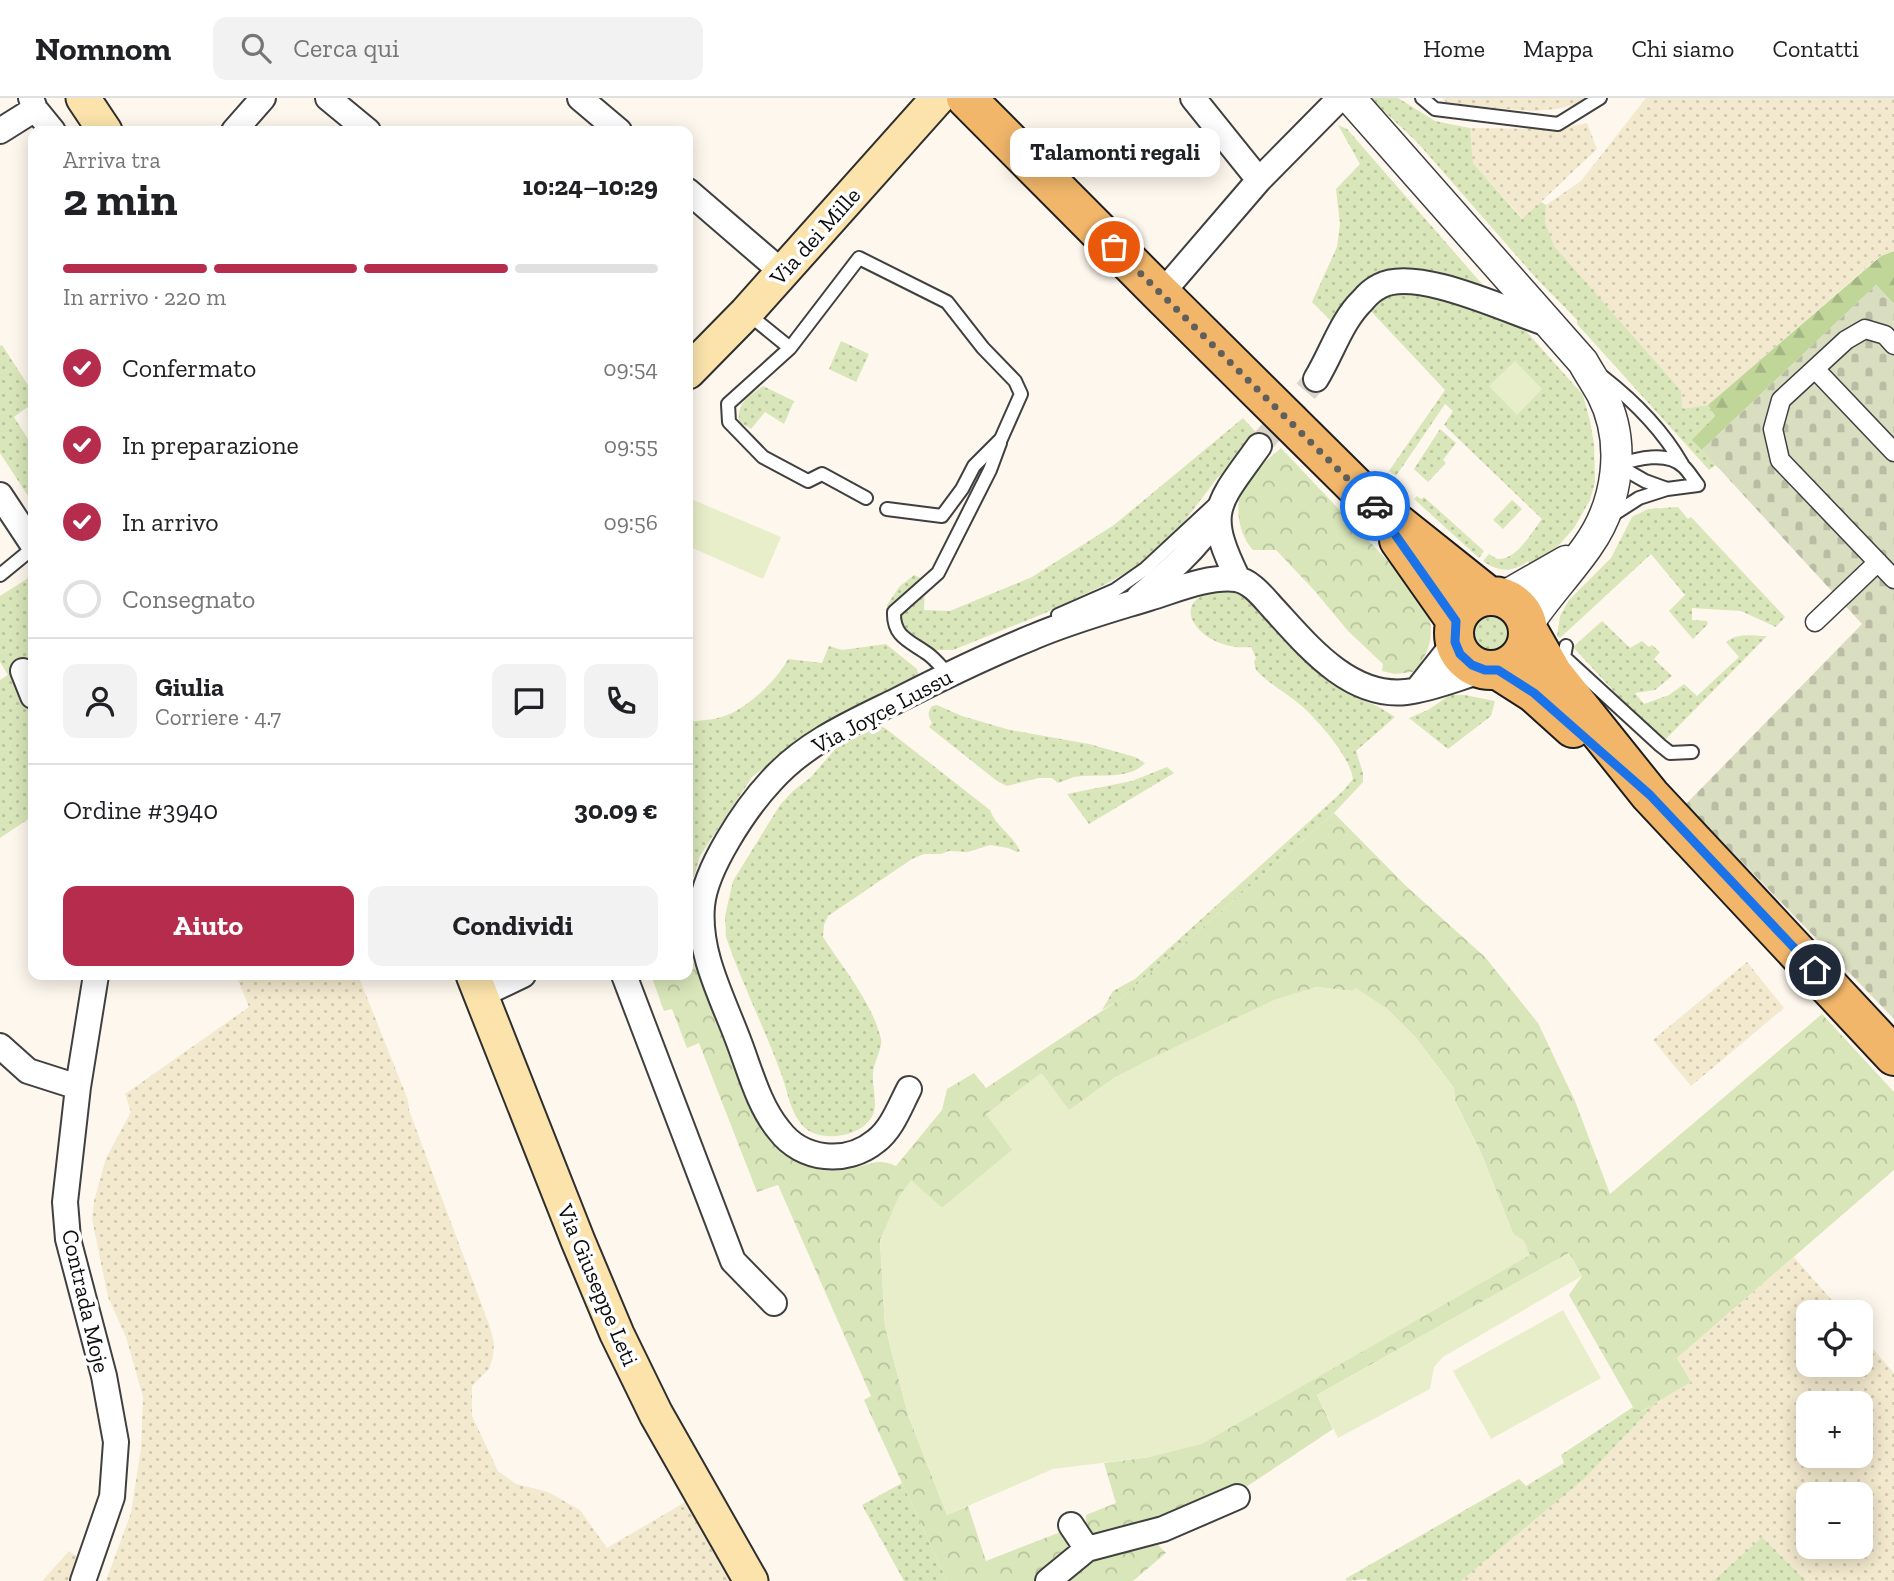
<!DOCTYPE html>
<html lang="it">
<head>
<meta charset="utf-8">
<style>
  body { margin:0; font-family:"Zilla Slab",serif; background:#f2f2f2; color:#202124; height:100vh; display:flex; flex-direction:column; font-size:26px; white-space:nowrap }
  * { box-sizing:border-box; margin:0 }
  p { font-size:23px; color:#757577 }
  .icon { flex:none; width:38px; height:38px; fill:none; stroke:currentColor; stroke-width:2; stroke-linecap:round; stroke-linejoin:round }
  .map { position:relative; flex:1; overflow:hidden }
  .drawer { position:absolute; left:28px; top:28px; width:665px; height:854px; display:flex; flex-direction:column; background:#fff; border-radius:14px; box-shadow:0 4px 18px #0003 }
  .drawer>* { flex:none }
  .controls { position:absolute; left:1796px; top:1202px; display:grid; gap:14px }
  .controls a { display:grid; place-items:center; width:77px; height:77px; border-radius:14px; background:#fff; box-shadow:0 4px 18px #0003; font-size:35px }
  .pin { position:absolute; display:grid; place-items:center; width:60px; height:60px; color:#fff; margin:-30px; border:4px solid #fff; border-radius:50%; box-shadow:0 2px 7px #0007 }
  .courier { position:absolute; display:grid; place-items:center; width:70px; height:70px; margin:-35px; border:5px solid #1a73e8; border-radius:50%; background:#fff; color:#222; box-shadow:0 2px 9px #0007 }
  .bubble { position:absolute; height:49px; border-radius:14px; background:#fff; box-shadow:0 4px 18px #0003; font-size:23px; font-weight:700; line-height:49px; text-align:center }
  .summary em { font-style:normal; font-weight:700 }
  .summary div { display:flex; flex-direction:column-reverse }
  .summary { display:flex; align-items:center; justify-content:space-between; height:119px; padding:0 35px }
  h1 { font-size:46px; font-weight:700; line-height:52px }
  .bar { display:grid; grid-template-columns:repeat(4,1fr); gap:10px 7px; align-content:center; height:84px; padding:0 35px }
  .bar i { height:9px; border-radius:5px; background:#e0e0e0 }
  .bar .current { background:#b52c4d }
  .bar p { grid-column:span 4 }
  .line { display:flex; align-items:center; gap:18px; padding:0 35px; border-top:2px solid #e0e0e0 }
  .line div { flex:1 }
  .round { display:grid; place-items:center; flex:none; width:74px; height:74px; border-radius:14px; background:#f2f2f2 }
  ol { padding:0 35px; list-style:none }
  li { display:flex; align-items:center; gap:21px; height:77px }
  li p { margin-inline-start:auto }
  li .icon { padding:7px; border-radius:50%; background:#b52c4d; color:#fff; stroke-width:4 }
  li:last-child { color:#757577 }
  li i { width:38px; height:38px; border:4px solid #e0e0e0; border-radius:50% }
  .button { display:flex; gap:14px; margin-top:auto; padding:14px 35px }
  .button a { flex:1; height:80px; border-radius:14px; background:#b52c4d; color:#fff; font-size:28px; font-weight:700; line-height:80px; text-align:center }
  .button a+a { background:#f2f2f2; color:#202124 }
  header { display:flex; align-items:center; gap:42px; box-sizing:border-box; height:98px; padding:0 35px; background:#fff; border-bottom:2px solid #e0e0e0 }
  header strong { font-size:33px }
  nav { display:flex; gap:38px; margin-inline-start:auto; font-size:24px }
  .search { width:490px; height:63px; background:#f2f2f2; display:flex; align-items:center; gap:18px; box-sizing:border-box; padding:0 24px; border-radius:14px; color:#757577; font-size:26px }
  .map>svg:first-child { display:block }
  .farmland { fill:url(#farmland-dots); fill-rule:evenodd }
  .grass { fill:url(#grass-dots) }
  .forest { fill:url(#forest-firs) }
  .cemetery { fill:url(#cemetery-stones) }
  .park { fill:url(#park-crowns) }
  .pitch { fill:#e9eeca }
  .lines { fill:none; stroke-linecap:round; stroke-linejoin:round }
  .minor-tunnel { stroke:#dad4cb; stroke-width:24; stroke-dasharray:24 12; stroke-linecap:butt }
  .service-casing { stroke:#404040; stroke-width:16 }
  .pedestrian-casing { stroke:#404040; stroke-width:21 }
  .minor-casing { stroke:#404040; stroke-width:28 }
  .tertiary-casing { stroke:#404040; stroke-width:33 }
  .secondary-casing { stroke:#2f2f2f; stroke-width:37 }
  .primary-casing { stroke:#1e1e1e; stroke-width:42 }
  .service { stroke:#fff; stroke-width:12 }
  .pedestrian { stroke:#fff; stroke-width:18 }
  .minor { stroke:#fff; stroke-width:24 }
  .tertiary { stroke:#fff; stroke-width:30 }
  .secondary { stroke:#fbe3ab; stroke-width:33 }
  .primary { stroke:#f1b66a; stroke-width:38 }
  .done { stroke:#615f5b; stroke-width:7; stroke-dasharray:0 12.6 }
  .route { stroke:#1a73e8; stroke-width:9 }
  .labels { text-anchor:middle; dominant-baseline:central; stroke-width:7; stroke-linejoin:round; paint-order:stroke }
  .street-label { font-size:23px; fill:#0d0d0d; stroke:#fff }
</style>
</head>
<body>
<header>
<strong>Nomnom</strong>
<div class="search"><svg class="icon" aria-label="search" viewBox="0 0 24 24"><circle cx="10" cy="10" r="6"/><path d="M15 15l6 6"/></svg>Cerca qui</div>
<nav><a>Home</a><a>Mappa</a><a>Chi siamo</a><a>Contatti</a></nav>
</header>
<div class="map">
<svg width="1894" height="1483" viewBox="0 0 1894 1483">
  <defs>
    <pattern id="farmland-dots" width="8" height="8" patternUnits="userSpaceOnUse" patternTransform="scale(1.75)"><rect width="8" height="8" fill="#f3e9ce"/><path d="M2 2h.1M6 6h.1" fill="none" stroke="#cfc7b0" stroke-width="1.8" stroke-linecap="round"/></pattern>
    <pattern id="grass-dots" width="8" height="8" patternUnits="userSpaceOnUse" patternTransform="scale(1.75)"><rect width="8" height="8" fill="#d9e6b9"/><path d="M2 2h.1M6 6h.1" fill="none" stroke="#b9c49e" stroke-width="1.8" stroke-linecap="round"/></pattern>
    <pattern id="forest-firs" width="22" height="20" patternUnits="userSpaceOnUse" patternTransform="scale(1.75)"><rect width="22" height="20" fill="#c0d699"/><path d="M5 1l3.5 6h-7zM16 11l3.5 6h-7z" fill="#a4b683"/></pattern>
    <pattern id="cemetery-stones" width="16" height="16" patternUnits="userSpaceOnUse" patternTransform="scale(1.75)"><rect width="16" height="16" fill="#dadec0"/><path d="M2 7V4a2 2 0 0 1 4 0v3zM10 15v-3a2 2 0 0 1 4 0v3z" fill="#babda4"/></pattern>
    <pattern id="park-crowns" width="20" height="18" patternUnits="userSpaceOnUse" patternTransform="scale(1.75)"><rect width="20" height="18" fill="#d9e6b9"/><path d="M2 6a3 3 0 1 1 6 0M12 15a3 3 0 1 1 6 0" fill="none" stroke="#b9c49e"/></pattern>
  </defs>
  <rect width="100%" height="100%" fill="#fef7ed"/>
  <!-- farmland -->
  <path class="farmland" d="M1442 0H1590L1578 6 1556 11 1532 13 1448 6Z
    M1646 0H1894V153L1880 158 1708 307 1682 311 1554 148 1545 124 1546 107 1581 83Z
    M1587 25 1597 51 1523 121 1473 65 1470 30 1557 31Z
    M1747 864 1784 910 1691 988 1653 942Z
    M236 877H358L408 1002 409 1012 490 1229 494 1245 493 1259 489 1271 472 1288V1318L498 1373 516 1386 548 1394 580 1412 607 1450 687 1403 733 1483H106L131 1415 141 1350 143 1299 126 1239 108 1199 92 1121 94 1103 106 1060 131 1014 125 996 249 909Z
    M1794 1159 1842 1214H1808V1267H1860V1236L1894 1275V1483H1806L1762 1439 1713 1483H1461L1584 1381 1657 1304 1691 1284 1677 1260ZM1808 1306H1860V1358H1808ZM1808 1396H1860V1449H1808Z
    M69 1453 78 1459 72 1473V1483H42Z"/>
  <!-- grass -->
  <path class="grass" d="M1370 0H1398L1435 23 1470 30 1473 65 1522 121 1541 104 1546 107 1545 124 1554 148 1681 293 1682 311 1708 307 1715 318 1693 342 1716 367 1709 372 1577 226V222L1536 180 1417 44Z
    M1338 27 1347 31 1489 194 1411 175 1337 229 1312 204 1337 149 1340 126 1336 91 1360 66Z
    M1411 190 1510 221 1525 232 1583 297 1590 323 1594 346 1595 384 1590 402 1574 430 1559 447 1531 468 1528 463C1513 475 1498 474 1483 463L1489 456 1497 461C1517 462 1531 435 1542 421L1444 327 1453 313 1445 306 1396 378 1389 373 1445 292 1367 209 1380 197Z
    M841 243 869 256 856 284 829 271Z
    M2 247 33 295V305L14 319 33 349V398L30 401 0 355V248Z
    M763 288 794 303 784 326 765 314 751 331 739 324C737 304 749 298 763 288Z
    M1243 320 1262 341 1248 358 1218 379 1180 429 1154 454 1136 469 1104 487 1045 515 953 552H926L902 538 894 514 888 513 887 507 899 489 914 477 925 482 924 512 950 513 1032 479 1114 427Z
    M1440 331 1456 345 1443 362 1446 365 1428 384 1414 371Z
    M1417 398 1421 401 1424 399 1484 453 1479 460 1414 401Z
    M1512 402 1522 411 1503 431 1493 422Z
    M1678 409 1688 421 1691 419 1785 519 1776 529 1741 513 1692 510V522L1707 523 1708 526 1693 541 1669 513 1685 497 1651 456 1560 540 1557 538 1560 518 1569 502 1611 460 1632 419 1648 411Z
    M33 477V560L17 570 33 625V718L0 740V582L8 577 0 564V498Z
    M1231 492C1275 511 1299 559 1337 587 1355 600 1377 606 1395 619L1356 653 1363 675V684L1334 715 1120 901 1102 912 1113 893 1135 881 1343 693 1353 681C1350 659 1320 625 1304 610 1289 596 1270 587 1256 572L1254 564 1256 560 1251 549C1196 554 1158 494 1231 492Z
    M1505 507 1513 513 1519 521 1517 551 1510 559 1481 563 1472 558 1461 542C1470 506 1468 508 1505 507Z
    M1602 523 1630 550 1642 543 1649 549 1652 547 1660 554 1654 561 1672 578 1655 592 1635 595 1644 606 1669 597 1684 586 1697 598 1739 559 1726 544C1738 534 1754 538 1767 538L1662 645 1573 549Z
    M886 546 917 571 920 583 789 651 752 679 700 758 694 778 688 787V739L692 737 688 734V624C703 622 718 622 732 615 752 605 778 581 788 561L822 565 829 548 842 552Z
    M1450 597H1465L1495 603 1491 618 1448 651 1409 620 1428 612Z
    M937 607 962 618 1010 632 1089 646 1135 659 1145 665C1129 683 1095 675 1074 679 1069 681 1063 683 1058 685L1052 680H1038L1007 688 997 683 929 629 932 625C928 618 927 615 932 608Z
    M879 628 885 630 990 712C996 729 1013 737 1020 753L1017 754 1008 750 990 747 968 754 949 753 941 756H924L912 761 828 818 824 827 823 839C843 870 872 904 881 941 883 950 873 965 873 976 872 988 877 1002 874 1014 866 1039 819 1047 802 1027 790 1013 788 995 782 978 765 931 742 886 726 839L725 818 733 783 780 707 793 693 811 679 837 649Z
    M1167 669 1174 675 1089 726 1067 696 1132 683Z
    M1657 1304 1584 1381 1461 1483H1367L1366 1481 1347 1483 1345 1481 1519 1381 1526 1388 1564 1365 1561 1357 1633 1309 1638 1316Z
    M902 1385 947 1483H904L862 1407Z
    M1762 1439 1806 1483H1713Z"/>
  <!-- forest -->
  <path class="forest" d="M1894 153V206L1876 187 1702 352 1692 342 1715 318 1708 307 1881 158Z"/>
  <!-- cemetery -->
  <path class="cemetery" d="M1876 187 1894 206V921L1686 706 1862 526 1702 352Z"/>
  <!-- park -->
  <path class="park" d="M1281 350 1422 499C1435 526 1435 551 1413 574L1395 576 1382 573 1383 566 1348 533 1314 492 1276 452H1253C1236 433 1233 401 1248 380 1256 369 1271 360 1281 350Z
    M1334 715 1406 788 1485 859 1538 925 1575 1003 1610 1096 1822 916 1894 994V1072L1677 1260 1691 1284 1637 1316 1569 1197 1582 1178 1569 1155 1317 1297 1333 1331 1246 1389 1155 1420 1110 1441 1091 1438 1086 1429V1417L1116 1405 1104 1365 1150 1359 1524 1143 1513 1136 1482 1057 1455 1003 1454 990 1416 940 1386 910 1352 893 1316 889 1114 980 1069 1013 1042 976 1013 1052 942 1110 911 1083 880 1142 885 1228 908 1317 947 1417 968 1408 986 1463 1058 1435H1062L1069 1445 1070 1453 1040 1483H947L864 1302 871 1298 778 1087 757 1094 699 945 687 950 672 911 664 913 651 877H688V839L693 863 759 1029C780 1057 812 1077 849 1071 869 1068 876 1059 896 1068L942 1012 947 991 974 975 986 990 1120 901Z
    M1154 1443 1166 1455 1133 1483H1065L1097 1459Z"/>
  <!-- pitch -->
  <path class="pitch" d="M1515 263 1542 291 1517 317 1489 288Z
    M691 401 781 439 763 481 688 448V409Z
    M1316 889 1352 893 1356 890 1386 910 1416 940 1454 990 1455 1003 1482 1057 1513 1136 1524 1143 1530 1157 1202 1346 1150 1359 1053 1371 947 1417 908 1317 885 1228 880 1142 898 1100 911 1082 942 1110 1012 1052 986 1016 1041 975 1069 1012 1114 980 1152 960 1276 901Z
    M1569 1155 1582 1178 1443 1259 1434 1269 1430 1291 1338 1340 1317 1297Z
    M1563 1212 1601 1280 1491 1341 1453 1273Z"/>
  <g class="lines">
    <!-- minor-tunnel -->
    <path class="minor-tunnel" d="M1259 348 1316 281"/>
    <!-- service casing -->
    <g class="service-casing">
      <path id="service" d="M1422 0 1435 11 1558 26 1600 0
        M747 215 790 250
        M1603 279C1635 304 1662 331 1682 366
        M1617 367C1636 361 1667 352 1684 369 1689 374 1693 381 1698 387
        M1617 367 1645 383 1667 391 1698 387
        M866 400 822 376 808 383 763 359 729 324 728 306 790 250 859 160 947 204 983 250 1015 283 1021 296 1001 341 974 368 962 391 942 418 887 411
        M1611 418 1639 400 1667 391
        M0 477 33 450
        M1058 517 1115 492 1145 471 1216 405
        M1566 548 1564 559 1660 647 1670 655 1692 654
        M949 577C942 570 936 562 928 556 910 543 893 539 894 514L938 475 990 372 1000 345"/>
    </g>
    <!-- pedestrian casing -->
    <g class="pedestrian-casing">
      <path id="pedestrian" d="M1894 247 1885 237 1865 231 1846 242 1781 302 1773 331 1780 362 1894 481
        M1815 271 1894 354
        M1815 524 1878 464"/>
    </g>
    <!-- minor casing -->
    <g class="minor-casing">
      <path id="minor" d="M31 0 35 11 53 33
        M328 0 368 33
        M580 0 619 33
        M1193 0 1259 82
        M0 33 35 11
        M234 33 263 0
        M688 93 782 174
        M1161 196 1259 82 1340 0
        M1316 281C1332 255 1341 223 1363 202 1367 197 1374 191 1380 188 1417 168 1512 215 1551 227
        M0 397 33 447
        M1238 481C1204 412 1217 407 1259 348
        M1139 499C1169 474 1196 451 1217 419
        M23 573 33 598
        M1417 592 1455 544
        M624 877 733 1163 774 1205
        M481 897 523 877
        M0 948 28 973 78 989
        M909 991C900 1008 892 1031 876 1043 847 1067 802 1063 779 1032 758 1007 749 969 737 939 721 897 698 854 702 808 705 771 745 711 771 683 805 645 851 625 896 603 941 580 986 558 1033 539 1070 523 1110 512 1149 500 1176 492 1207 478 1236 481 1251 483 1263 499 1273 510 1307 547 1349 600 1406 594 1433 591 1459 579 1485 572
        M1071 1427 1087 1451
        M83 1483 112 1399 116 1344 104 1278 68 1141 65 1104 78 989 96 877
        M1048 1483 1087 1451 1163 1431 1237 1399"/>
    </g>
    <!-- tertiary casing -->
    <g class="tertiary-casing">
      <path id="tertiary" d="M1350 0 1583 264C1589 275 1596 285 1602 296 1627 345 1618 406 1587 449 1568 476 1546 499 1528 526
        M1503 499 1566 463"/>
    </g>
    <!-- secondary casing -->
    <g class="secondary-casing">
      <path id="secondary" d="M83 0 105 33
        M688 274 746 215 938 0
        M473 877 578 1143 617 1236 656 1316 751 1483"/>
    </g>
    <!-- primary casing -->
    <g class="primary-casing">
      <path id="primary" d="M966 0 1161 196 1373 406 1487 497
        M1399 442 1456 523
        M1454 535a37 37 0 1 1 74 0a37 37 0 1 1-74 0Z
        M1529 534 1553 576 1650 697 1894 958
        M1498 572 1534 595 1573 630"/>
    </g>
    <!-- service -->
    <use href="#service" class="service"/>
    <!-- pedestrian -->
    <use href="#pedestrian" class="pedestrian"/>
    <!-- minor -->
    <use href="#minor" class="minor"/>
    <!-- tertiary -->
    <use href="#tertiary" class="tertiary"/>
    <!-- secondary -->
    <use href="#secondary" class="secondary"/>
    <!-- primary -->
    <use href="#primary" class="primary"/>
  </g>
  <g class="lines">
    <!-- done -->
    <path class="done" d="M1114 149 1375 408"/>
    <!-- route -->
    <path class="route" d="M1375 408 1456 523 1455 544 1460 556 1472 567 1485 572H1498L1534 595 1650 697 1815 872"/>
  </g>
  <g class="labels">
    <!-- street labels -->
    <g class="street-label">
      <text transform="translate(815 138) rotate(-48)">Via dei Mille</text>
      <text transform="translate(882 613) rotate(-28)">Via Joyce Lussu</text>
      <text transform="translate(598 1187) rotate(67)">Via Giuseppe Leti</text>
      <text transform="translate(86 1203) rotate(77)">Contrada Moje</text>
    </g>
  </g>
</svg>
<div class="controls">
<a><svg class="icon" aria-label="locate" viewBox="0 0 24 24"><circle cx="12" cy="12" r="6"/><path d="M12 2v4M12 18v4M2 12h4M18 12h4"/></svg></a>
<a>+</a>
<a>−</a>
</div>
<div class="pin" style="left:1114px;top:149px;background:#ea580c"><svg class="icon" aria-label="bag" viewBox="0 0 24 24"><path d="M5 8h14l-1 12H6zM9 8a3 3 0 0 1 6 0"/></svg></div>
<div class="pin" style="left:1815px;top:872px;background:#1f2937"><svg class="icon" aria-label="home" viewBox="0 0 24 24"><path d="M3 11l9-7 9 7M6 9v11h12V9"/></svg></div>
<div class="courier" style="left:1375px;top:408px"><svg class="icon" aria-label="car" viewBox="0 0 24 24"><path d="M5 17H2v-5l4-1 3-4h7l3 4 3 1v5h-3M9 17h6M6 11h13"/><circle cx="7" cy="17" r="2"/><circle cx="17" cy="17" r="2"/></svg></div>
<div class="bubble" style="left:1010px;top:30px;width:210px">Talamonti regali</div>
<section class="drawer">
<div class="summary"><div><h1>2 min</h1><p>Arriva tra</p></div><em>10:24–10:29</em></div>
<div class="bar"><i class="current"></i><i class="current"></i><i class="current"></i><i></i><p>In arrivo · 220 m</p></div>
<ol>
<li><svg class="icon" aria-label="check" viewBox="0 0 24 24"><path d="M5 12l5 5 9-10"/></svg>Confermato<p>09:54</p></li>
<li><svg class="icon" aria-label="check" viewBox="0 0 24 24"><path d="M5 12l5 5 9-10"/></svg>In preparazione<p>09:55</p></li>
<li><svg class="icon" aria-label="check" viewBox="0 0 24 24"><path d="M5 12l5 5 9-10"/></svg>In arrivo<p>09:56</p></li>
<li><i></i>Consegnato</li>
</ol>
<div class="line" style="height:126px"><a class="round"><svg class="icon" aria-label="person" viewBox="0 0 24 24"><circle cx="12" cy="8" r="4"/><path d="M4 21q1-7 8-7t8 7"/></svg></a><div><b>Giulia</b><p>Corriere · 4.7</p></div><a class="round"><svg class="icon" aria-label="chat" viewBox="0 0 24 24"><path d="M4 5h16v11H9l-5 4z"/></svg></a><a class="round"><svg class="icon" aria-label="phone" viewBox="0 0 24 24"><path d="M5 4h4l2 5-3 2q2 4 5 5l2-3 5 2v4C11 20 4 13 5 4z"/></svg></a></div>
<div class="line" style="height:91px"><div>Ordine #3940</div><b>30.09 €</b></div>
<div class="button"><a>Aiuto</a><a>Condividi</a></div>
</section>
</div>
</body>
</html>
